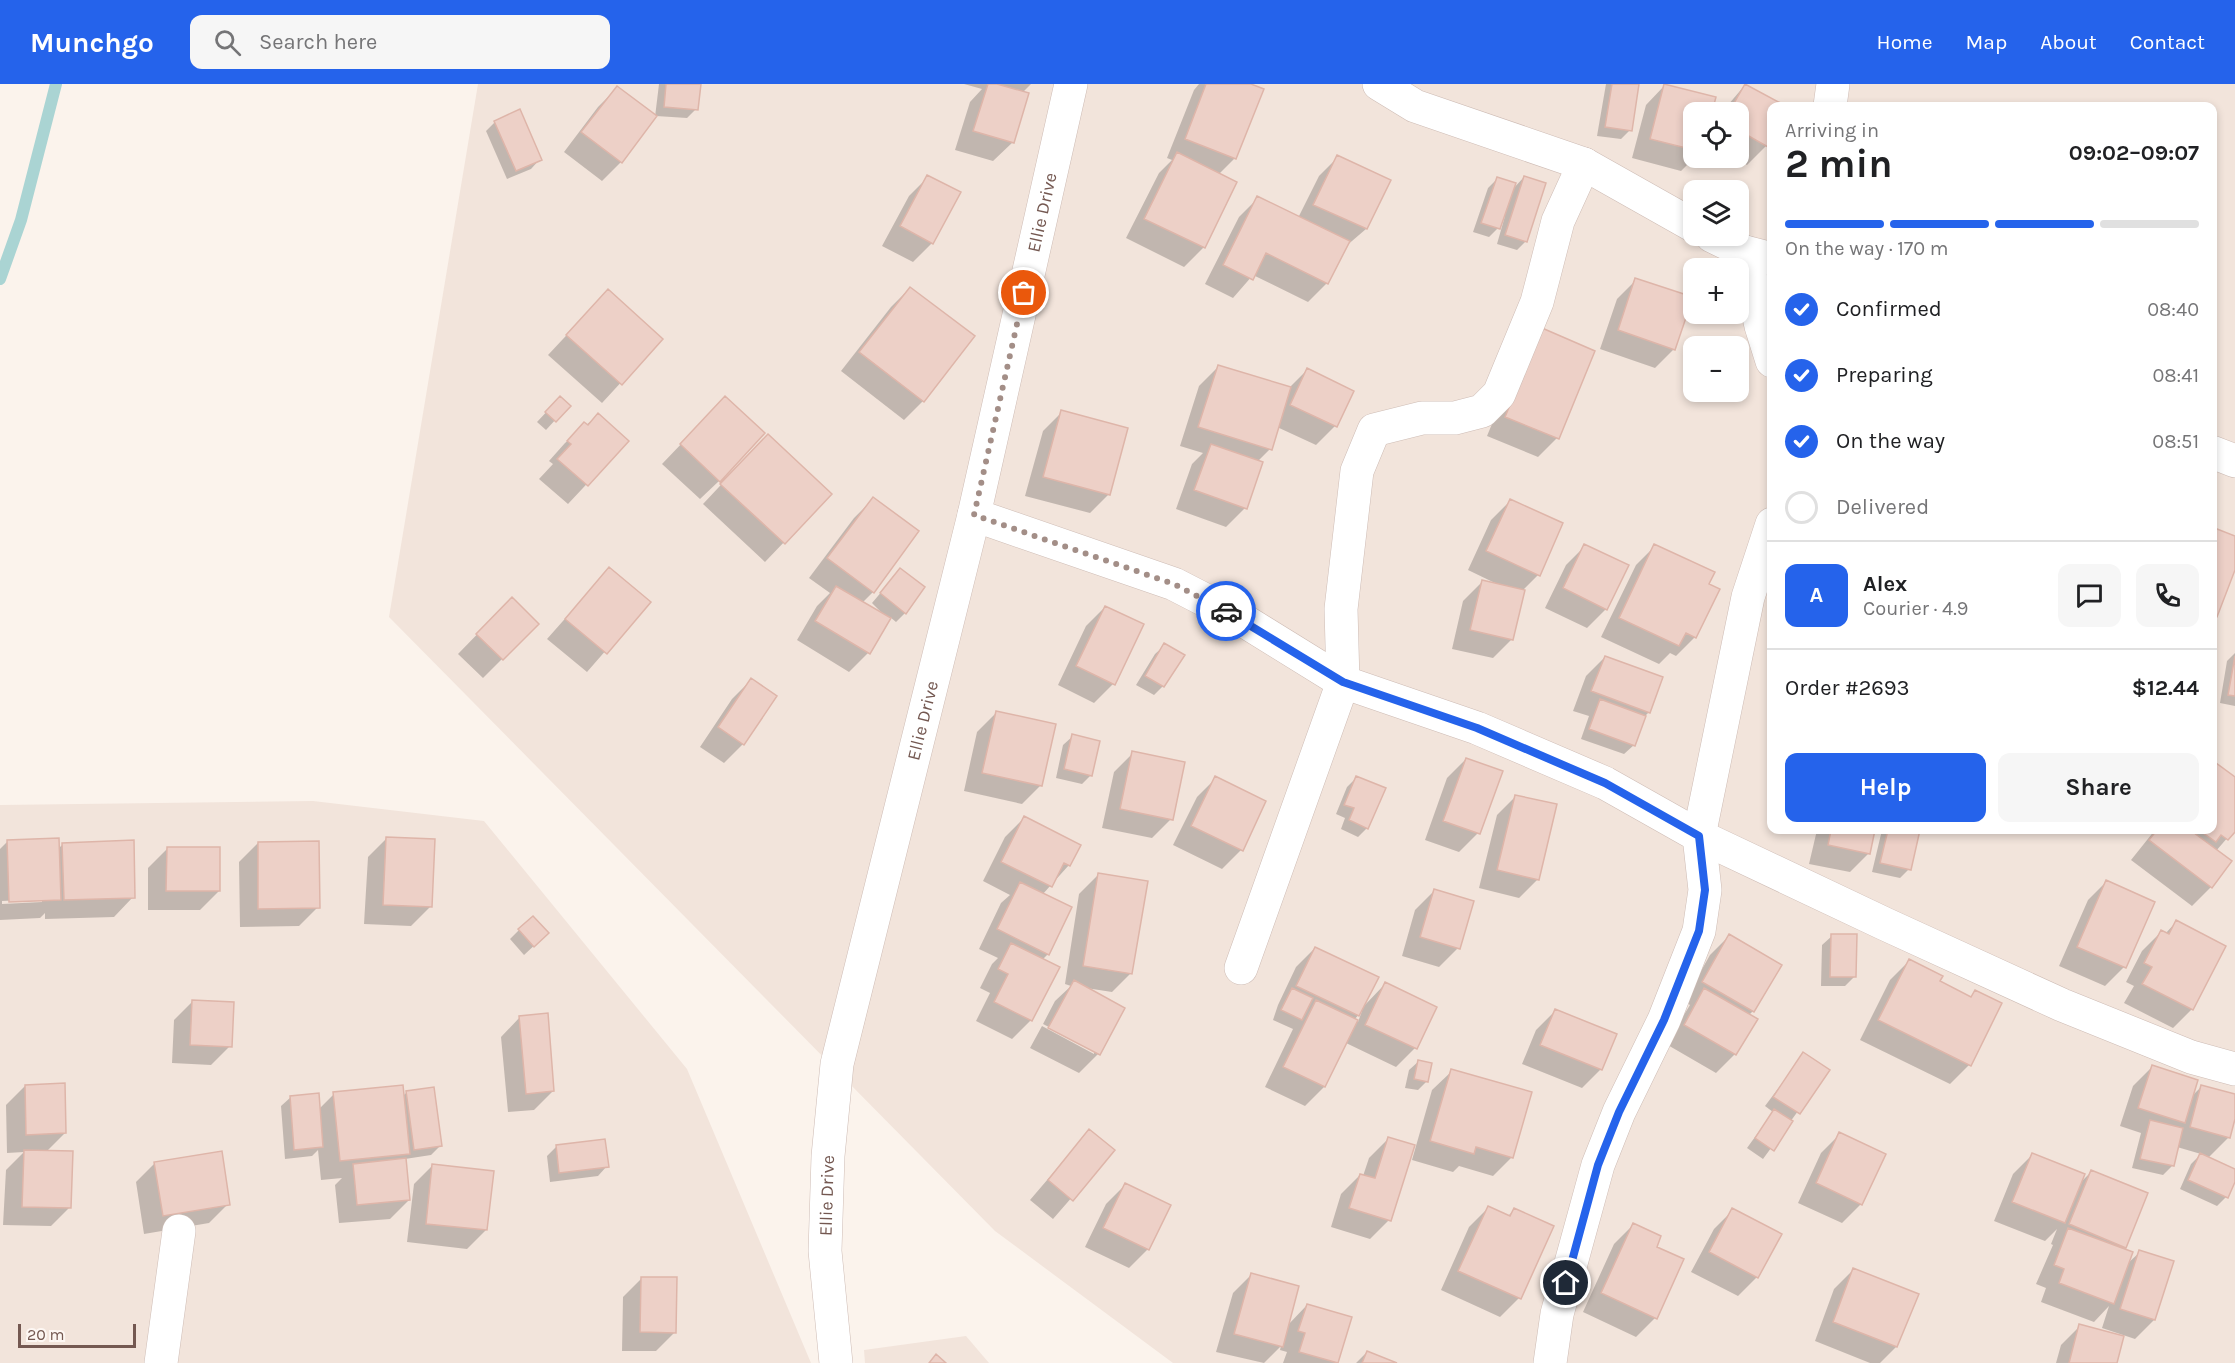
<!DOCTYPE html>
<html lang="en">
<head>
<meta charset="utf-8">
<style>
  body { margin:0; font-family:Karla,sans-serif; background:#f6f6f6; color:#202124; height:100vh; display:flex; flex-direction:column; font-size:22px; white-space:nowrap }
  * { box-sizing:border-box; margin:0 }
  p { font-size:20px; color:#757577 }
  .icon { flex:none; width:33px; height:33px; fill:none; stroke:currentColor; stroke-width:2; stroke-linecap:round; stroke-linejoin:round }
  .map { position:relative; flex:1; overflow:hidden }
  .side { position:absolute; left:1767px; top:18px; width:450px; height:732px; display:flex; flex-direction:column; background:#fff; border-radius:12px; box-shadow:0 3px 9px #0003 }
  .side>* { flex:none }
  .controls { position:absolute; left:1683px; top:18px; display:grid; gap:12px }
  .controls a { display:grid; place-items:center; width:66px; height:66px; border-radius:12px; background:#fff; box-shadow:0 3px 9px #0003; font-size:30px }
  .scale { position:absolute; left:18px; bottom:15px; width:118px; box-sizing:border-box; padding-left:6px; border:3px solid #745851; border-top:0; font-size:16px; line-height:21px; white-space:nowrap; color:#745851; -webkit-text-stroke:4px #fdf7f3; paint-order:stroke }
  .pin { position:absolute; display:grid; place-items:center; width:51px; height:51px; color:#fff; margin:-26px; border:3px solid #fff; border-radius:50%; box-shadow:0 2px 6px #0007 }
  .courier { position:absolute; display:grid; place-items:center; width:60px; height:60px; margin:-30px; border:4px solid #2563eb; border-radius:50%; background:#fff; color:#222; box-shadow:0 2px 8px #0007 }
  .headline em { font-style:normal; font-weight:700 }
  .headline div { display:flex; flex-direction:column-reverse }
  .headline { display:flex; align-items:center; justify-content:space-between; height:102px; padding:0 18px }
  h1 { font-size:39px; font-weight:700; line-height:45px }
  .bar { display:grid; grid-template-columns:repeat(4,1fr); gap:9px 6px; align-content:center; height:72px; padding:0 18px }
  .bar i { height:8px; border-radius:4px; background:#e0e0e0 }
  .bar .current { background:#2563eb }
  .bar p { grid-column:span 4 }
  .line { display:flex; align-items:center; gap:15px; padding:0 18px; border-top:2px solid #e0e0e0 }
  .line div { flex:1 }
  .round { display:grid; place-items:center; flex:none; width:63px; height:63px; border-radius:12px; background:#f6f6f6 }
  ol { padding:0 18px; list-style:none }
  li { display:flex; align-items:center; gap:18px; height:66px }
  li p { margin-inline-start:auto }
  li .icon { padding:6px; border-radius:50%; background:#2563eb; color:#fff; stroke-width:4 }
  li:last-child { color:#757577 }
  li i { width:33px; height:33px; border:3px solid #e0e0e0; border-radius:50% }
  .cta { display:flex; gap:12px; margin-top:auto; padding:12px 18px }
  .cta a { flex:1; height:69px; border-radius:12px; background:#2563eb; color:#fff; font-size:24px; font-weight:700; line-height:69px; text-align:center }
  .cta a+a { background:#f6f6f6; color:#202124 }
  header { display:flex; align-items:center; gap:36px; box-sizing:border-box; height:84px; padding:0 30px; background:#2563eb; color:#fff }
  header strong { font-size:28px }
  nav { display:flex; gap:33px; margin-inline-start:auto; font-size:21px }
  .search { width:420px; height:54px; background:#f6f6f6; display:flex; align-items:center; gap:15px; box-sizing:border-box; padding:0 21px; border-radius:12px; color:#757577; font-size:22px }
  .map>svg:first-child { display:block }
  .residential { fill:#f2e4db; fill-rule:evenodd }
  .shadow { fill:#0003; fill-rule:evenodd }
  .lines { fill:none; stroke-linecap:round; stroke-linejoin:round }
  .stream { stroke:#aad4d3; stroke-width:12 }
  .building { fill:#edd0c7; stroke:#deb5a9; stroke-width:1.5 }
  .minor-casing { stroke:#cebcb5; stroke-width:34 }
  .minor { stroke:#fff; stroke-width:33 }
  .done { stroke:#a38e87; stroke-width:6; stroke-dasharray:0 10.8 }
  .route { stroke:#2563eb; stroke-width:8 }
  .labels { text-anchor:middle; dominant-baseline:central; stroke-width:4.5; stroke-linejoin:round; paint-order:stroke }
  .street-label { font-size:18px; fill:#745851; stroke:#fdf7f3 }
</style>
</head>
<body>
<header>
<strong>Munchgo</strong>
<div class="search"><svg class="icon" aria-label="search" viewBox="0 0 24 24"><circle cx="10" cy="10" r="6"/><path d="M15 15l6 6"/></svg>Search here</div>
<nav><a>Home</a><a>Map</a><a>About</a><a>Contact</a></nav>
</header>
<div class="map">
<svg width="2235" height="1279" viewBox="0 0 2235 1279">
  <rect width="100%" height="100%" fill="#fbf3ec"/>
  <!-- residential -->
  <path class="residential" d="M478 0H2235V1279H1173L995 1147 389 533ZM1772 22H2212V746H1772ZM1694 28H1738V74H1694ZM1694 106H1738V152H1694ZM1694 184H1738V230H1694ZM1694 262H1738V308H1694Z
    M313 717 484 737 687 985 811 1279H0V721Z
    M966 1252 989 1279H865L864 1266Z"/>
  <!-- shadow -->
  <path class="shadow" d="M659 0H699L696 25 687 34 656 32 621 78 602 97 564 68 598 23 617 4 655 33Z
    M964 0H1031L1022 9 1013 58 993 77 955 66 970 18 982 5Z
    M1199 0H1247L1235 74 1219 90 1235 99 1203 164 1184 183 1126 154 1159 89 1172 76 1167 74 1194 6Z
    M1606 0H1637L1630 46 1621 55 1597 52Z
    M1665 1 1714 14 1710 28H1694V74L1681 87 1632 74 1646 21Z
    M1745 1 1783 22H1772L1766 62 1747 81 1735 74H1738V28H1722Z
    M1965 19 1975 22H1961Z
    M495 38 540 75 531 85 507 95 486 47Z
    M1338 73 1389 97 1366 145 1345 163 1327 199 1308 218 1253 191 1233 214 1205 200 1239 133 1258 114 1298 134 1319 92Z
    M928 93 932 159 913 178 882 162 909 112Z
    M1524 93 1526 157 1517 166 1497 160 1505 132H1503L1498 144 1489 153 1473 148 1488 104 1497 95 1512 106Z
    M1636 196 1674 265 1655 284 1600 265 1617 215Z
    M910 204 923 317 904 336 841 287 891 223Z
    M608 207 661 255 602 319 548 271Z
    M1523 265 1557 354 1538 373 1487 352Z
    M1218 283 1289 304 1307 286 1352 307 1335 342 1316 361 1277 343 1270 365 1257 378 1245 424 1226 443 1176 425 1192 380 1203 369 1180 362 1199 302Z
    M568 322 546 346 537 338 551 323Z
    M1062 328 1109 410 1090 429 1025 412 1043 347Z
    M598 331 627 357 568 420 539 395 553 380 549 377 565 359Z
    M707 333 719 397 700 415 662 380Z
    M749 371 830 410 765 478 703 420Z
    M873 415V508L862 519 886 533 872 519 900 486 905 529 896 538 890 533 868 569 849 588 797 556 817 522 830 509 809 494 854 434Z
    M1510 417 1538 491 1523 506 1512 555 1493 574 1452 565 1463 517 1482 498 1497 500 1468 486 1491 436Z
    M1585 462 1606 525 1587 544 1545 524 1566 481Z
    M1655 462 1707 501 1695 553 1676 572 1670 569 1659 580 1601 553 1636 481Z
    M609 485 648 518 587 588 547 555Z
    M1105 523 1113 600 1094 619 1058 601 1086 542Z
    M493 534 537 540 483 594 458 570Z
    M1165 561 1163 602 1154 611 1136 601 1155 570Z
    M2235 569V622L2220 619 2227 577Z
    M1605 573 1649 628 1644 633 1634 661 1624 670 1581 655 1589 632 1573 627 1586 592Z
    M751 596 743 660 724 679 700 663 732 615Z
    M996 629 1041 701 1022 720 964 707 977 648Z
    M1073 652 1091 691 1082 700 1056 694 1063 661Z
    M1133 669 1171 735 1152 754 1102 744 1114 688Z
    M1466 675 1478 749 1459 768 1425 756 1447 694Z
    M1357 693 1367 744 1358 753 1341 745 1345 734 1336 730 1347 703Z
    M1216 694 1241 766 1222 785 1173 761 1197 713Z
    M2235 694V745L2216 767 2211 803 2192 822 2131 776 2155 746H2212Z
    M1516 712 1538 795 1519 814 1479 804 1497 731Z
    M1024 734 1069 781 1042 811 1048 870 1042 876 1031 936 1012 955 976 937 990 909 980 904 992 880 998 874 979 865 1001 819 1010 811 983 797 1005 753Z
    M1817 746H1874L1869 769 1850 788 1809 780Z
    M1882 746H1919L1909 785 1900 794 1872 788Z
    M387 754 430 823 411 842 364 840 368 773Z
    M8 757 58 765 63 760 133 813 114 833 45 835V829L40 834 0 836V765ZM42 815V818L2 820V817Z
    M258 759 318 823 299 842 240 843 239 778Z
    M167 765 219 807 200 826H148V784Z
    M1098 791 1131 889 1112 908 1086 904 1098 970 1079 989 1030 964 1042 942 1094 970V966L1043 940 1055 917 1071 902 1065 900 1079 810Z
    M2107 797 2153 818 2124 883 2105 902 2059 882 2088 816Z
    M1434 807 1458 864 1439 883 1402 872 1415 826Z
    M2176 838 2224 863 2192 925 2173 944 2124 919 2134 902 2126 898 2142 867 2161 848 2165 850Z
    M519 846 538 858 524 871 510 855Z
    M1729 852 1753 927 1749 931 1735 970 1716 989 1666 960 1690 921 1684 917 1710 871Z
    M1832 852 1854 893 1845 902H1821L1822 861Z
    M1315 864 1363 923 1385 900 1415 964 1396 983 1346 959 1324 1003 1305 1022 1265 1003 1293 945 1273 936 1278 921 1296 883ZM1362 927 1358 938 1354 936Z
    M1909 877 1938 898 1970 914 1975 908 1969 981 1950 1000 1860 956 1890 896Z
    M193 917 230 962 211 981 172 979 174 936Z
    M1555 927 1601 985 1582 1004 1522 980 1536 946Z
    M520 933 553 1007 534 1026 508 1028 501 953Z
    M1804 970 1828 986 1763 1075 1747 1064 1773 1028 1765 1022Z
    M1419 977 1427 997 1418 1006 1405 1004 1409 986Z
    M2152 983 2191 1013 2201 1003 2235 1012V1030L2229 1053 2208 1074 2235 1086V1094L2226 1113 2217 1122 2180 1105 2191 1080 2201 1070 2177 1063 2172 1082 2163 1091 2132 1084 2141 1049 2120 1042 2133 1002Z
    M1452 987 1512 1073 1493 1092 1459 1082 1453 1088 1412 1076 1432 1006Z
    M25 1002 65 1049 46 1068 70 1123 51 1142 3 1141 6 1086 24 1068 7 1069 6 1021Z
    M407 1008 440 1062 431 1071 405 1075 409 1116 390 1135 339 1139 335 1101 342 1094 321 1096 318 1066 312 1072 285 1075 281 1022 291 1013 319 1025 334 1010 402 1013Z
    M1089 1047 1113 1066 1053 1135 1030 1116Z
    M1840 1050 1861 1120 1842 1139 1798 1119 1821 1069Z
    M1388 1055 1389 1136 1370 1155 1331 1143 1341 1110 1360 1091 1363 1092 1369 1074Z
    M556 1063 607 1082 598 1092 550 1098 547 1072Z
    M2032 1071 2080 1099 2091 1088 2125 1163 2122 1165 2127 1180 2140 1168 2172 1178 2154 1236 2135 1255 2102 1244 2109 1222 2094 1238 2041 1218 2046 1204 2036 1200 2053 1161 2051 1160 2057 1145 2045 1157 1994 1137 2013 1090Z
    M155 1079 228 1120 209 1139 144 1150 136 1098Z
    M433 1081 486 1146 467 1165 407 1158 414 1100Z
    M1125 1101 1148 1165 1129 1184 1085 1163 1106 1120Z
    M1488 1124 1508 1132 1514 1126 1519 1214 1500 1233 1441 1206 1469 1143Z
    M1733 1126 1780 1151 1757 1193 1738 1212 1691 1188 1714 1145Z
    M1633 1141 1655 1163V1234L1636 1253 1583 1228 1614 1160Z
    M1853 1186 1896 1263 1880 1279H1870L1815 1257 1834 1205Z
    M1252 1190 1287 1242 1307 1221 1350 1234 1336 1279H1283L1287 1268 1280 1266 1281 1262 1264 1279 1216 1268 1233 1209Z
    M642 1194 675 1248 656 1267H622L623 1213Z
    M2080 1242 2116 1279H2056L2061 1261Z
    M1367 1268 1393 1279H1356Z"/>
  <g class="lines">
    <!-- stream -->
    <path class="stream" d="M0 195 21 136 56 0"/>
  </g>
  <!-- building -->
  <path class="building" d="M666 0H701L698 26 664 23Z
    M988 0H997L1029 9 1014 59 973 47Z
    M1206 0H1251L1264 5 1236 75 1185 55Z
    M1612 0H1639L1632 47 1605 43Z
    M1664 0 1716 13 1712 28H1694V66L1650 55Z
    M1745 0 1786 22H1772V56L1768 63 1738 46V28H1729Z
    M617 2 657 32 622 79 581 48Z
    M520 25 542 76 516 87 494 37Z
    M1177 68 1237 98 1205 164 1144 135Z
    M1337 71 1391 96 1367 145 1313 121Z
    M927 91 961 108 933 160 900 142Z
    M1524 92 1546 99 1527 158 1505 151Z
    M1497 93 1516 99 1500 145 1481 139Z
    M1257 112 1350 157 1328 200 1266 169 1253 196 1223 181Z
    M1635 194 1693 213 1675 266 1618 246Z
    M910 203 975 252 924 318 859 268Z
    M608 205 663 255 622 301 566 251Z
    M1542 244 1595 267 1559 355 1505 333Z
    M1218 281 1291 303 1272 366 1198 343Z
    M1307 284 1354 307 1337 343 1290 321Z
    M560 312 571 322 556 338 545 328Z
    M725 312 765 349 720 398 680 360Z
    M1061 326 1128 344 1110 411 1043 393Z
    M598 329 629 357 588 402 557 375 571 360 567 357 584 338 588 341Z
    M768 350 832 410 785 460 720 400Z
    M1211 360 1263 378 1247 425 1194 406Z
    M873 413 919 447 874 509 827 474Z
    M1510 415 1563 439 1540 492 1486 467Z
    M2212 443 2235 452V486L2217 533 2212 532Z
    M1584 460 1629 481 1607 526 1563 504Z
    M1654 460 1715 488 1709 500 1720 505 1696 554 1686 549 1679 562 1619 534Z
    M609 483 651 518 607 570 565 535Z
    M900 484 925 503 906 530 880 509Z
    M1482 496 1525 506 1513 556 1470 546Z
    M836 502 891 534 870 570 815 537Z
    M512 513 539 540 503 576 476 550Z
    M1105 522 1144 540 1115 601 1076 582Z
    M1164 559 1185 571 1164 603 1145 592Z
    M1605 572 1663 593 1650 629 1591 607Z
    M2235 572V612L2228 611Z
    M751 594 777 612 744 661 718 643Z
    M1600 615 1646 632 1635 662 1589 645Z
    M996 627 1056 640 1042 702 982 689Z
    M1072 650 1100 657 1092 692 1064 685Z
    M1132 667 1185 678 1173 736 1120 725Z
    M1466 674 1503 687 1480 750 1443 737Z
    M2212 676 2235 693V748L2228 756 2221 751 2216 758 2199 746H2212Z
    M1215 692 1266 717 1243 767 1191 742Z
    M1356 692 1386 704 1368 745 1349 736 1354 724 1344 721Z
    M1515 711 1557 720 1539 796 1497 786Z
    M1024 732 1081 761 1070 782 1064 779 1052 803 1001 778Z
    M1831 746H1875L1870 770 1828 761Z
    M1888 746H1920L1911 786 1880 779Z
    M2157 746H2190L2232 777 2212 804 2149 756Z
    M386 753 435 755 432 823 383 821Z
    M59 754 61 816 9 818 7 756Z
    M134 756 135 814 64 816 62 759Z
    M319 757 320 824 258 825V758Z
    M167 763H220V807H166Z
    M1098 789 1148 797 1132 890 1083 882Z
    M2106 796 2155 818 2126 884 2077 863Z
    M1020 798 1072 823 1049 871 997 845Z
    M1434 805 1474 817 1460 865 1420 853Z
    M533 832 549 849 534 863 518 845Z
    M2176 836 2226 862 2193 926 2142 900 2152 883 2144 879 2161 846 2169 850Z
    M1729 850 1782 881 1754 928 1702 898Z
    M1831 850H1857L1856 893H1830Z
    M1011 859 1060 883 1032 937 994 918 1008 890 998 885Z
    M1315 863 1379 893 1359 932 1296 902Z
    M1909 875 1943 892 1940 897 1971 913 1975 906 2002 919 1971 982 1878 936Z
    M1074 896 1125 924 1100 971 1048 944Z
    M1385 898 1437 923 1417 965 1365 941Z
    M1292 904 1313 914 1302 936 1281 926Z
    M1704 904 1758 935 1736 971 1684 941Z
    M192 916 234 918 232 963 190 961Z
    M1316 916 1358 936 1325 1003 1283 983Z
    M1555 925 1617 950 1602 986 1540 961Z
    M548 929 554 1007 526 1010 519 932Z
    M1803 968 1830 986 1800 1030 1773 1013Z
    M1418 976 1432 979 1428 998 1414 995Z
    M2152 981 2198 996 2185 1039 2138 1024Z
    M1451 985 1532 1008 1513 1074 1476 1063 1474 1070 1430 1057Z
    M65 999 66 1049 26 1051 25 1001Z
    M403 1001 410 1070 340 1077 333 1008Z
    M2201 1001 2235 1010V1035L2230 1054 2190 1043Z
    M434 1003 442 1062 414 1066 406 1007Z
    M319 1009 323 1063 294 1066 290 1012Z
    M1774 1025 1793 1037 1774 1067 1755 1054Z
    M2150 1036 2183 1044 2174 1082 2140 1075Z
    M1089 1045 1115 1066 1073 1117 1048 1096Z
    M1839 1048 1886 1070 1862 1121 1816 1099Z
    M1388 1053 1415 1061 1391 1137 1349 1124 1360 1090 1375 1094Z
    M605 1055 609 1083 559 1089 556 1061Z
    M24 1066 73 1067 71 1124 22 1123Z
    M222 1067 230 1121 163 1132 154 1078Z
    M2032 1069 2085 1090 2065 1139 2012 1118Z
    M2200 1069 2235 1085V1098L2228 1114 2188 1096Z
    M406 1074 410 1116 357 1121 353 1080Z
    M432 1080 494 1087 487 1146 426 1140Z
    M2091 1086 2148 1109 2126 1164 2069 1140Z
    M1125 1099 1171 1121 1149 1166 1103 1144Z
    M1488 1122 1510 1132 1514 1124 1554 1142 1521 1215 1458 1187Z
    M1732 1124 1782 1150 1758 1194 1709 1168Z
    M1633 1139 1661 1152 1657 1163 1684 1175 1657 1235 1601 1209Z
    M2068 1144 2133 1168 2114 1220 2059 1199 2064 1185 2054 1181Z
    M2139 1166 2174 1177 2155 1236 2120 1225Z
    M1853 1184 1919 1210 1897 1263 1833 1238Z
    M1251 1189 1299 1202 1283 1263 1234 1250Z
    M641 1193H677L676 1249 640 1248Z
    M1307 1220 1352 1233 1338 1279 1299 1268 1305 1249 1298 1247Z
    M2079 1240 2124 1252 2117 1279H2069Z
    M1367 1267 1397 1279H1362Z
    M936 1270 946 1279H929Z"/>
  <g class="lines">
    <!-- minor casing -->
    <g class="minor-casing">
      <g id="minor">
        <path d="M1379 0 1415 22 1584 80 1694 142"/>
        <path d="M1830 22 1833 0"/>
        <path d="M1712 152 1745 168 1772 175"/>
        <path d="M1745 168 1761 242 1772 277"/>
        <path d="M2212 368 2235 377"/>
        <path d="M974 431 1174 500 1238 533 1343 598 1477 644 1605 699 1699 752 1885 840 2062 921 2191 973 2235 985"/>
        <path d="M1241 884 1343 598 1341 525 1357 387 1374 346 1422 334H1455L1482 327 1499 310 1537 218 1558 137 1584 80"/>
        <path d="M161 1279 179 1147"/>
        <path id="s1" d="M836 1279 825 1167 828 1072 837 980 974 431 1071 0"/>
        <path d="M1550 1279 1557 1230 1598 1081 1619 1028 1664 936 1699 847 1705 806 1699 752 1748 513 1772 440"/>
      </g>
    </g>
    <!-- minor -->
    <use href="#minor" class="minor"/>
  </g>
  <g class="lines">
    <!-- done -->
    <path class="done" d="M1024 209 974 431 1174 500 1226 527"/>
    <!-- route -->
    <path class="route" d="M1226 527 1343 598 1477 644 1605 699 1699 752 1705 806 1699 847 1664 936 1619 1028 1598 1081 1566 1199"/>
  </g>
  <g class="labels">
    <!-- street labels -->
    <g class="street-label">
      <text stroke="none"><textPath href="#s1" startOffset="1176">Ellie Drive</textPath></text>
      <text stroke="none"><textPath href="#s1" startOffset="654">Ellie Drive</textPath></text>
      <text stroke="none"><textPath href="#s1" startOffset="168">Ellie Drive</textPath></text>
    </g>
  </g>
</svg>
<div class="controls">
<a><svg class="icon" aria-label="locate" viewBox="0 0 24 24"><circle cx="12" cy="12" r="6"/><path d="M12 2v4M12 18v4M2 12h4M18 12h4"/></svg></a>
<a><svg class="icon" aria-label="layers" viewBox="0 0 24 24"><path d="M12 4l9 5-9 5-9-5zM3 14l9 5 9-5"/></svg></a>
<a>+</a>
<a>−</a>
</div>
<div class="scale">20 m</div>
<div class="pin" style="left:1024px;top:209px;background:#ea580c"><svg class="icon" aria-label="bag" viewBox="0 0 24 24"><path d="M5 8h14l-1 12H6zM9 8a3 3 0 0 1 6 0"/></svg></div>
<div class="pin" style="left:1566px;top:1199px;background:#1f2937"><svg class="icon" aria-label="home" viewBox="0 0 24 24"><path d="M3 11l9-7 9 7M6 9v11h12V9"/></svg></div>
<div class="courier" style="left:1226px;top:527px"><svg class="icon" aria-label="car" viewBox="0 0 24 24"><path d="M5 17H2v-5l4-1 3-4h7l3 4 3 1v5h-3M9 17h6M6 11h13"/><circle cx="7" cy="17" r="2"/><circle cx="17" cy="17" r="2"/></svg></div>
<section class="side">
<div class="headline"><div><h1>2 min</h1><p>Arriving in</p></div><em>09:02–09:07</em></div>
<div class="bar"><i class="current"></i><i class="current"></i><i class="current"></i><i></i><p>On the way · 170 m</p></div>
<ol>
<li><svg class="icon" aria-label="check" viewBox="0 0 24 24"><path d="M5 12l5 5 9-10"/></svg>Confirmed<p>08:40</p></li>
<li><svg class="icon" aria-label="check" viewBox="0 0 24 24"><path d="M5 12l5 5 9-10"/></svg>Preparing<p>08:41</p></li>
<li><svg class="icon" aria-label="check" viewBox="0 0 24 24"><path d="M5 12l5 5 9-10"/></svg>On the way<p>08:51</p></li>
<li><i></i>Delivered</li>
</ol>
<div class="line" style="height:108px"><b class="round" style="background:#2563eb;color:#fff">A</b><div><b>Alex</b><p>Courier · 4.9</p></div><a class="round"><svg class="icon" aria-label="chat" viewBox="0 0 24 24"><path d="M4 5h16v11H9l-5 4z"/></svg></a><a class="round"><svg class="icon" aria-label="phone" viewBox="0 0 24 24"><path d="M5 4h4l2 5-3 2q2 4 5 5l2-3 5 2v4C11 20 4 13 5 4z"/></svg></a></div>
<div class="line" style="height:78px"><div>Order #2693</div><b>$12.44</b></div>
<div class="cta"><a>Help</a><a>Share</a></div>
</section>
</div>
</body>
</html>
